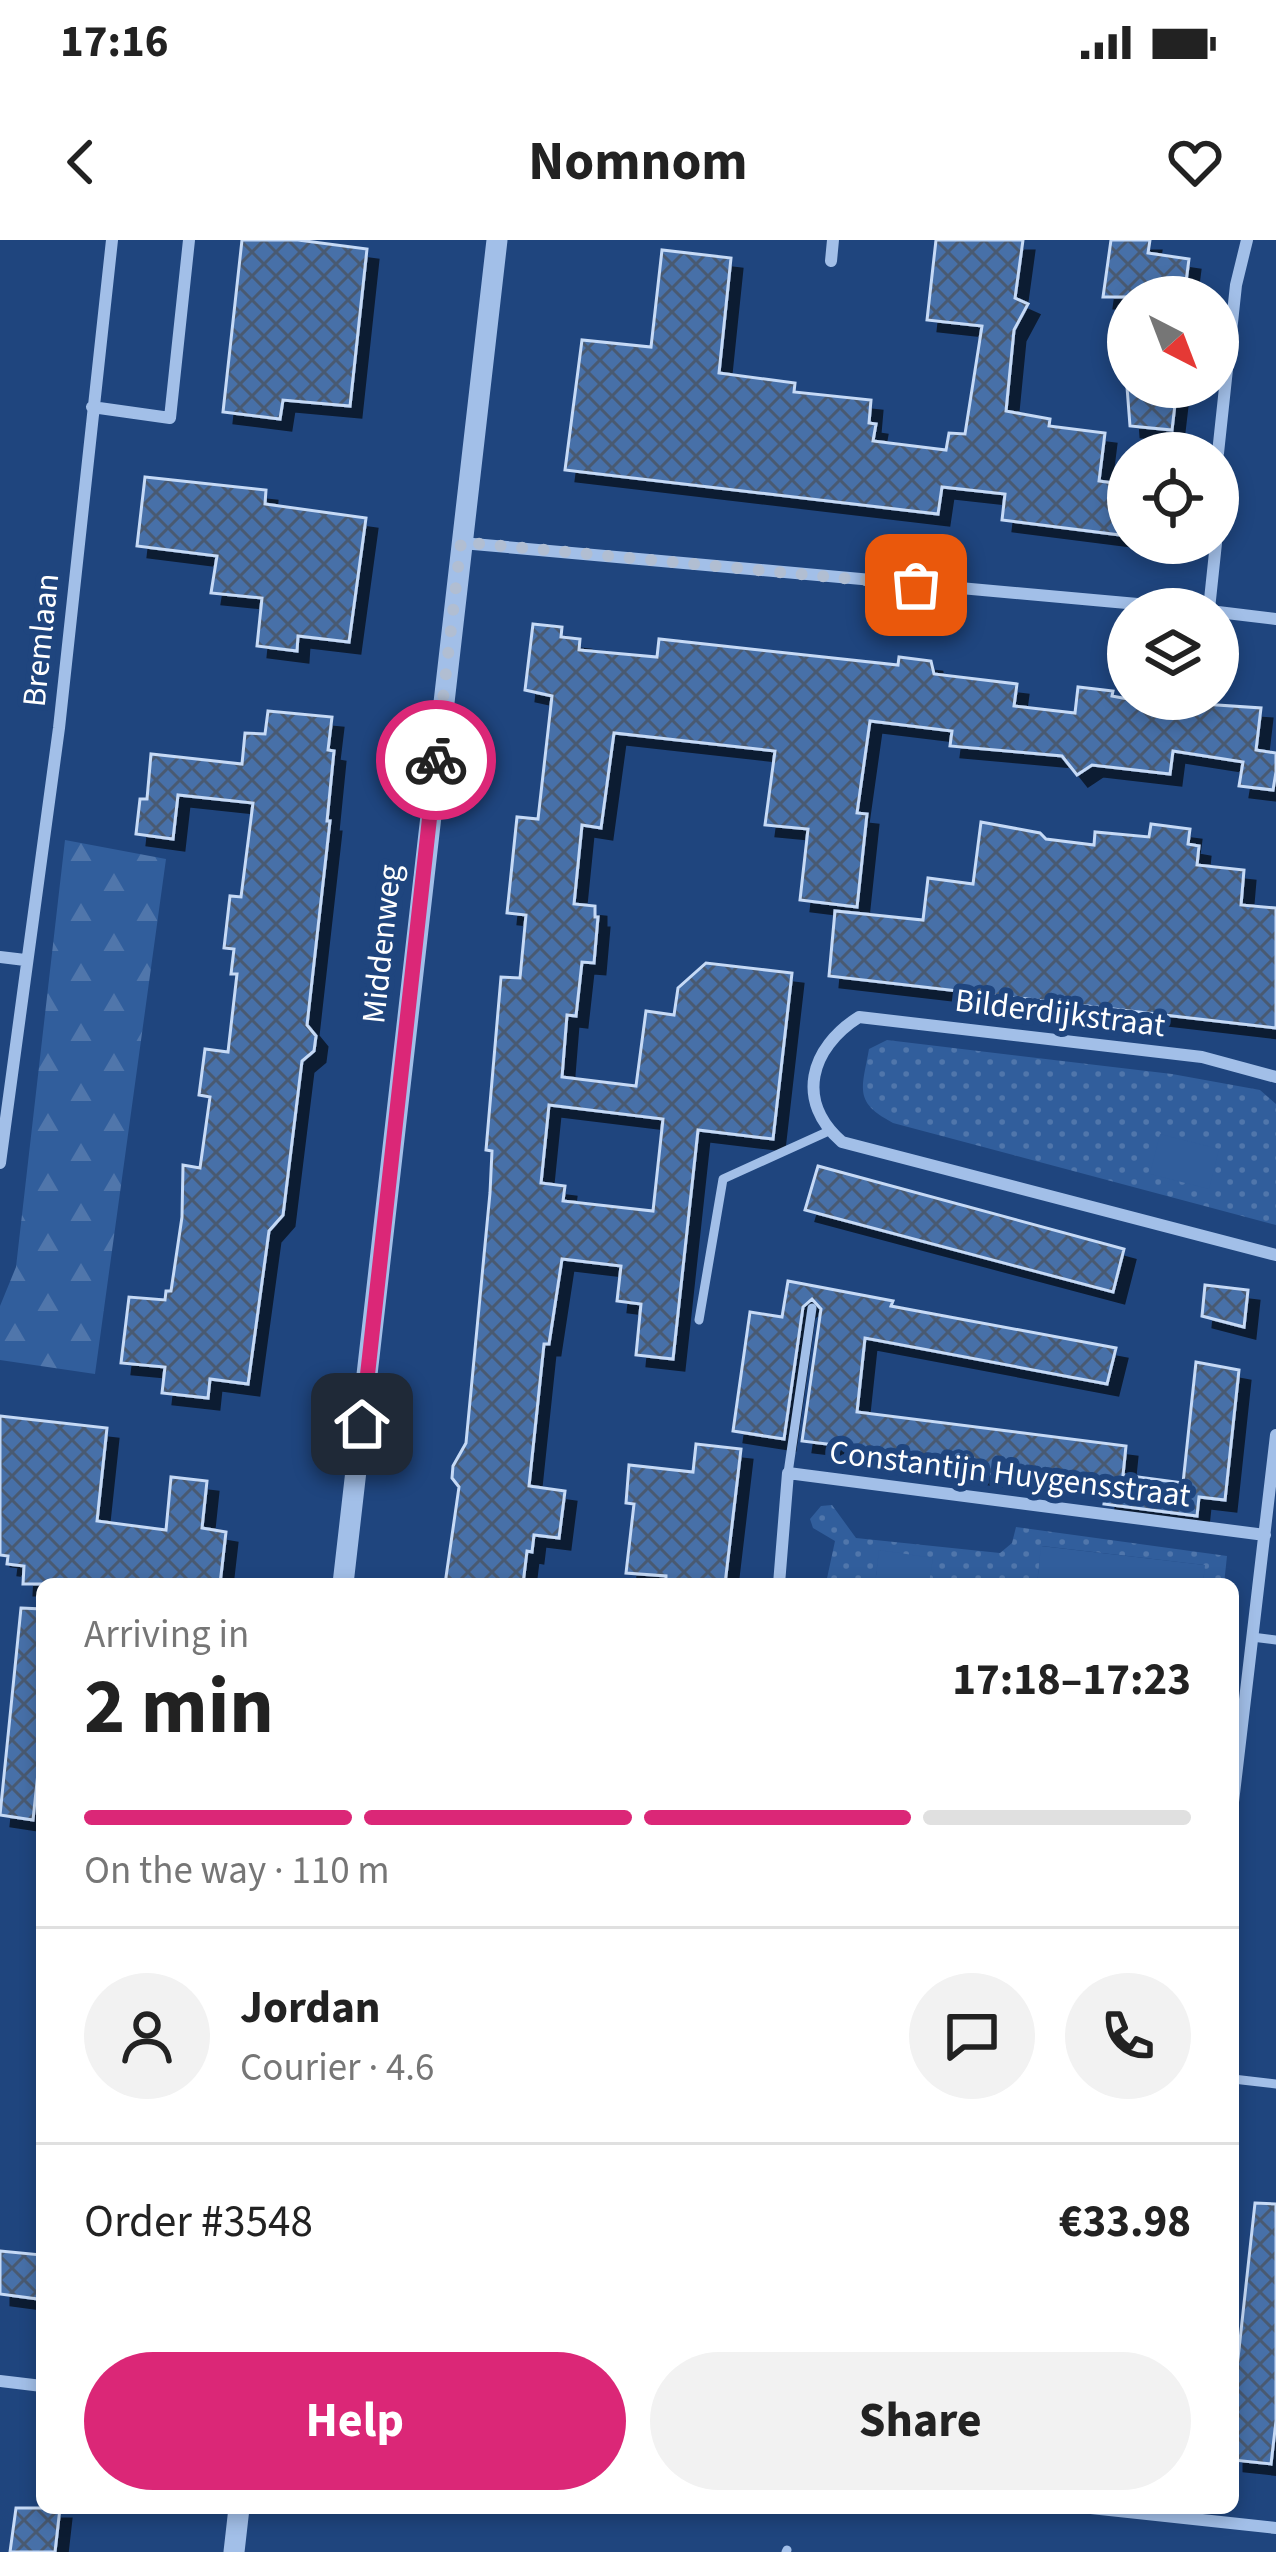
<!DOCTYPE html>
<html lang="en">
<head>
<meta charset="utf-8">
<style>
  body { margin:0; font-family:"Source Sans 3",sans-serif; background:#f2f2f2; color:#222; height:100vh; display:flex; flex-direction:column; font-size:45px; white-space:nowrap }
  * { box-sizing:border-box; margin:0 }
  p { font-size:39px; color:#767676 }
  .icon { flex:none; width:66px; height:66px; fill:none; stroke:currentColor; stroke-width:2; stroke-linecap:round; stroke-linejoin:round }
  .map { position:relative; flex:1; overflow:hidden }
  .sheet { position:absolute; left:36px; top:1338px; width:1203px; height:936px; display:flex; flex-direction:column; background:#fff; border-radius:18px; box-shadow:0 6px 18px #0003 }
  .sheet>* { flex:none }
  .needle { width:78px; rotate:138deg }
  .controls { position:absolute; left:1107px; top:36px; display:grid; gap:24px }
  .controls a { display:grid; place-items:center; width:132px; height:132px; border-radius:50%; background:#fff; box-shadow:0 6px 18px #0003; font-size:60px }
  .pin { position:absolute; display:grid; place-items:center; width:102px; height:102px; color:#fff; margin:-51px; border-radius:24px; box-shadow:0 6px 18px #0006 }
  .courier { position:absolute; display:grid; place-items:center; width:120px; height:120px; margin:-60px; border:9px solid #db2777; border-radius:50%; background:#fff; color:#222; box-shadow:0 3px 15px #0007 }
  .headline em { font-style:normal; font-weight:700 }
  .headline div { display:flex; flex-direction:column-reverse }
  .headline { display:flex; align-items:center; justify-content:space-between; height:204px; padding:0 48px }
  h1 { font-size:78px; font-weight:700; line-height:90px }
  .bar { display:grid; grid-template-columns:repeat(4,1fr); gap:18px 12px; align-content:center; height:144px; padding:0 48px }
  .bar i { height:15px; border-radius:9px; background:#e0e0e0 }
  .bar .active { background:#db2777 }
  .bar p { grid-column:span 4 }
  .line { display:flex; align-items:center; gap:30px; padding:0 48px; border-top:3px solid #e0e0e0 }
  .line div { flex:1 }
  .round { display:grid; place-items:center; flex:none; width:126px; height:126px; border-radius:63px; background:#f2f2f2 }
  .action { display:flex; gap:24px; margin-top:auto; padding:24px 48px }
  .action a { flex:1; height:138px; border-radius:72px; background:#db2777; color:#fff; font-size:48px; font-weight:700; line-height:138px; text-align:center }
  .action a+a { background:#f2f2f2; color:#222 }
  .status { display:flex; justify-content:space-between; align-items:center; height:84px; padding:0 60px; background:#fff; direction:ltr }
  .status svg { height:33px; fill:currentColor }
  header { display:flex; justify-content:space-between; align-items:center; height:156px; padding:0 48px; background:#fff; font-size:54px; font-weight:700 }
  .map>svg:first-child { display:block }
  .grass { fill:url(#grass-dots) }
  .forest { fill:url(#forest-firs) }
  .park { fill:#315e9c }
  .building { fill:url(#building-cross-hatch); stroke:#c6daf6; stroke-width:3; fill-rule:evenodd; filter:url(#shadow) }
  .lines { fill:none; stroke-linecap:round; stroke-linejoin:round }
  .service { stroke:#a2bfe8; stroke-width:9 }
  .minor { stroke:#a2bfe8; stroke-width:12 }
  .tertiary { stroke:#a2bfe8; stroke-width:21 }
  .done { stroke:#b1bed2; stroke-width:12; stroke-dasharray:0 21.6 }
  .route { stroke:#db2777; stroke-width:15 }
  .labels { text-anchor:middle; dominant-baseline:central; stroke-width:12; stroke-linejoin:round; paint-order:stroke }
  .street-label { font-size:33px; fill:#fff; stroke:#1f457e }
</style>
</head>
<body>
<div class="status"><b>17:16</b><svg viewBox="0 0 49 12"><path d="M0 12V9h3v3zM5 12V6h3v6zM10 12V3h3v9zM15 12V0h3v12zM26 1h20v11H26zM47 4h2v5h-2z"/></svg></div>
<header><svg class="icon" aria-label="back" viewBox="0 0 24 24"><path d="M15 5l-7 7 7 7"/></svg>Nomnom<svg class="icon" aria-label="heart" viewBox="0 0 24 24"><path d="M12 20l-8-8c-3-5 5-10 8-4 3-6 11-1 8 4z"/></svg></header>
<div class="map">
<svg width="1276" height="2312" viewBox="0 0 1276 2312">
  <defs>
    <pattern id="grass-dots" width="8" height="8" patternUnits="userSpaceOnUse" patternTransform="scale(3)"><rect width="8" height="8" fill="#315e9c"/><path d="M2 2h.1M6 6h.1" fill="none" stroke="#5076ab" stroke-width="1.8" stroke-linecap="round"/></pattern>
    <pattern id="forest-firs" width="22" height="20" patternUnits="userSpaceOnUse" patternTransform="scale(3)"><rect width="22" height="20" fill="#315e9c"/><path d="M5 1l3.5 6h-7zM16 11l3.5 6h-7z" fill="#5076ab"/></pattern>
    <pattern id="building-cross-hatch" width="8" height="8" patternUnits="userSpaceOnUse" patternTransform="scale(3)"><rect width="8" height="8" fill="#476fa8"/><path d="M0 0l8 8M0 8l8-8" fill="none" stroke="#4a5a71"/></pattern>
    <filter id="shadow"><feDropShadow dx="11" dy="11" stdDeviation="0" flood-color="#0009"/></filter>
  </defs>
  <rect width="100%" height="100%" fill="#1f457e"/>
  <!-- grass -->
  <path class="grass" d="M887 800 1172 834 1260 850 1276 864V985L893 883C853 862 862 849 869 809Z
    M832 1265 856 1298 1000 1313 1012 1303 1016 1287 1227 1316 1224 1344H1203L1204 1325 1042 1306 1037 1344H898L880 1310 875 1344H832L826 1343 835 1301 813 1288 810 1279 821 1266Z"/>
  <!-- forest -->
  <path class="forest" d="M65 600 166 619 95 1134 0 1120V1066L16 1027Z"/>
  <!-- park -->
  <path class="park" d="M1160 894 1219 909 1209 949 1150 934Z
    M1041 1306 1205 1325 1203 1344H1037Z
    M879 1310 933 1318 929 1343 900 1340 898 1344H875Z"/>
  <!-- building -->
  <path class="building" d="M242 0H298L367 9 350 166 283 160 280 179 223 172Z
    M936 0H1023L1015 58 1028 64 1014 90 1006 171 1050 179 1049 186 1105 193 1099 241 1128 245V296L1002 280 1005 254 942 247 938 274 565 230 582 100 651 107 662 10 731 18 719 133 795 143 794 152 871 160 869 183 876 184 873 201 946 210 949 193 965 194 982 86 927 80Z
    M1111 0H1150L1148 13 1189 19 1184 57H1103Z
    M1127 147H1177L1172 190 1130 186Z
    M145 237 266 250 265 264 366 278 349 402 298 396 297 411 257 406 262 358 211 353 217 316 137 306Z
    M533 384 562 387 561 397 580 399 579 410 657 417 659 399 898 425 899 417 931 421 934 434 1017 444 1014 466 1075 473 1078 447 1113 451 1112 456 1128 459 1261 468 1256 510 1276 513V532L1273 550 1239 546 1243 522 1173 511 1170 534 1092 525 1077 535 1062 516 950 506 952 491 870 481 857 573 867 574 857 667 800 660 808 589 765 585 775 511 614 493 601 588 582 585 574 664 595 666V677H598L594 723 582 722 576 776 567 775 562 837 636 846 646 771 674 775 678 748 706 723 792 733 773 899 698 890 673 1119 636 1115 641 1064 617 1061 621 1026 562 1019 549 1104H544L529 1246 565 1251 559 1298 534 1295 532 1312 527 1311 523 1344H445L459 1247 452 1238 453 1226 466 1203 490 953 492 911 486 910 501 737 520 738 526 675 507 673 517 577 538 579 552 456 525 450ZM549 865 663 879 653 971 563 961 565 946 541 943Z
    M268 471 332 477 328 510 334 511 327 581H330L307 785 316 796 314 811 302 821 283 975 269 991 248 1144 210 1139 208 1158 162 1153 165 1127 121 1123 129 1057 165 1060 166 1051H171L182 977 183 925 200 928 210 857 199 855 205 809 228 812 237 734H231L234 709 224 708 230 656 241 657 253 563 178 555 173 599 136 594 140 559H147L151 514 242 524 245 493 265 494Z
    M981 582 1040 593 1046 599 1094 605 1095 592 1149 597 1151 584 1190 589 1188 604 1199 606 1197 625 1244 630 1241 665 1276 668V788L829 736 835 671 923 680 928 638 973 644Z
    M818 926 1124 1009 1113 1052 805 970Z
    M788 1041 893 1061 891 1066 1116 1108 1107 1144 865 1098 857 1172 1126 1206 1123 1235 1183 1243 1196 1122 1239 1130 1225 1260 1199 1257 1197 1276 1104 1264 1106 1249 851 1217 852 1207 802 1201 821 1069 812 1059 803 1067 784 1199 733 1191 750 1072 782 1077Z
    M1205 1045 1248 1050 1244 1087 1202 1076Z
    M0 1176 107 1188 97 1281 166 1290 171 1237 207 1241 202 1288 226 1292 220 1344H23L24 1326 7 1324 8 1316 0 1315Z
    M696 1204 741 1209 725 1344H666V1336L626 1333 634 1264 626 1263 629 1225 693 1232Z
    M21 1368 42 1369V1495L33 1580 0 1575Z
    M1255 1963 1276 1964V2181L1271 2224 1233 2220V2164Z
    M0 2011 42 2015 38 2059 0 2054Z
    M16 2268H60L55 2312H10Z"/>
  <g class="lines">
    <!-- service -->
    <path class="service" d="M699 1080 723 939 829 891
      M788 1233 812 1068
      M1252 1397 1276 1400
      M1233 1839 1276 1844
      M786 2312 787 2310"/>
    <!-- minor -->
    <path class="minor" d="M831 21 833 0
      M92 167 170 178 189 0
      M1218 213 1236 45 1247 0
      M1218 219 1221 259 1218 288
      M462 303 1193 369
      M1209 369 1216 303
      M1218 372 1276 379
      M0 717 25 720
      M1276 837 1202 817 859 777C810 808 795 861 842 902L1276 1015
      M0 923 59 488 112 0
      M779 1344 788 1233 1265 1295
      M1233 1562 1276 1195
      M0 2141 42 2146
      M1091 2268 1276 2288"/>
    <!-- tertiary -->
    <path class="tertiary" d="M343 1344 497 0
      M234 2312 239 2268"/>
  </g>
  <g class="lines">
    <!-- done -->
    <path class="done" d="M436 520 461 302 916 345"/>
    <!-- route -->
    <path class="route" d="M362 1184 436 520"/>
  </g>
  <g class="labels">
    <!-- street labels -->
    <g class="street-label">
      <text transform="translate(41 400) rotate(-84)">Bremlaan</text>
      <text transform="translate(382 704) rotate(-84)">Middenweg</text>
      <text transform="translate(1060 773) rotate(7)">Bilderdijkstraat</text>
      <text transform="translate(1010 1234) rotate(7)">Constantijn Huygensstraat</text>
    </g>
  </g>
</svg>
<div class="controls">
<a><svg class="needle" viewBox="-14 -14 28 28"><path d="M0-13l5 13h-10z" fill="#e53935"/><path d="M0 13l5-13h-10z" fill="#767676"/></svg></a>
<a><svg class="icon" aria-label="locate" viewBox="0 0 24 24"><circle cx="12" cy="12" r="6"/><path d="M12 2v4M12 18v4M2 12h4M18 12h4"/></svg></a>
<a><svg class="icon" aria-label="layers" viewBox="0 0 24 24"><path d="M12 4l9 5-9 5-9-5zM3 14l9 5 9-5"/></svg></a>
</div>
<div class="pin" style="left:916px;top:345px;background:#ea580c"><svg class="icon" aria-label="bag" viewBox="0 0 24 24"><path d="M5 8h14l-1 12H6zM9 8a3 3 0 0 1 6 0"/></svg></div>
<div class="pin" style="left:362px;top:1184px;background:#1f2937"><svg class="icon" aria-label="home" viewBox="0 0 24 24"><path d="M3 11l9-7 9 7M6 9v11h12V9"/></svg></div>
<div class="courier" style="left:436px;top:520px"><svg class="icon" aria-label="bike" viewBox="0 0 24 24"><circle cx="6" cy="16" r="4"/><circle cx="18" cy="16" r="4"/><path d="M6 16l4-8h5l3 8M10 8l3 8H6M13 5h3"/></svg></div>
<section class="sheet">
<div class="headline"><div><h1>2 min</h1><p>Arriving in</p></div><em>17:18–17:23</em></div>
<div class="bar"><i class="active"></i><i class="active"></i><i class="active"></i><i></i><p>On the way · 110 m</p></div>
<div class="line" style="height:216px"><a class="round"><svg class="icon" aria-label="person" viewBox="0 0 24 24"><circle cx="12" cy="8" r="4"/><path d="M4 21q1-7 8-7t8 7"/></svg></a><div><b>Jordan</b><p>Courier · 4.6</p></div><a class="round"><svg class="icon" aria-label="chat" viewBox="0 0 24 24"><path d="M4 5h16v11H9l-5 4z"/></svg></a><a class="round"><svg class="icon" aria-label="phone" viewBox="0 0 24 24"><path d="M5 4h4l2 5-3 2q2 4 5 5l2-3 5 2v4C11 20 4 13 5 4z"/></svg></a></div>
<div class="line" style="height:156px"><div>Order #3548</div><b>€33.98</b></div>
<div class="action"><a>Help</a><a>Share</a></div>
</section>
</div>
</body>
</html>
